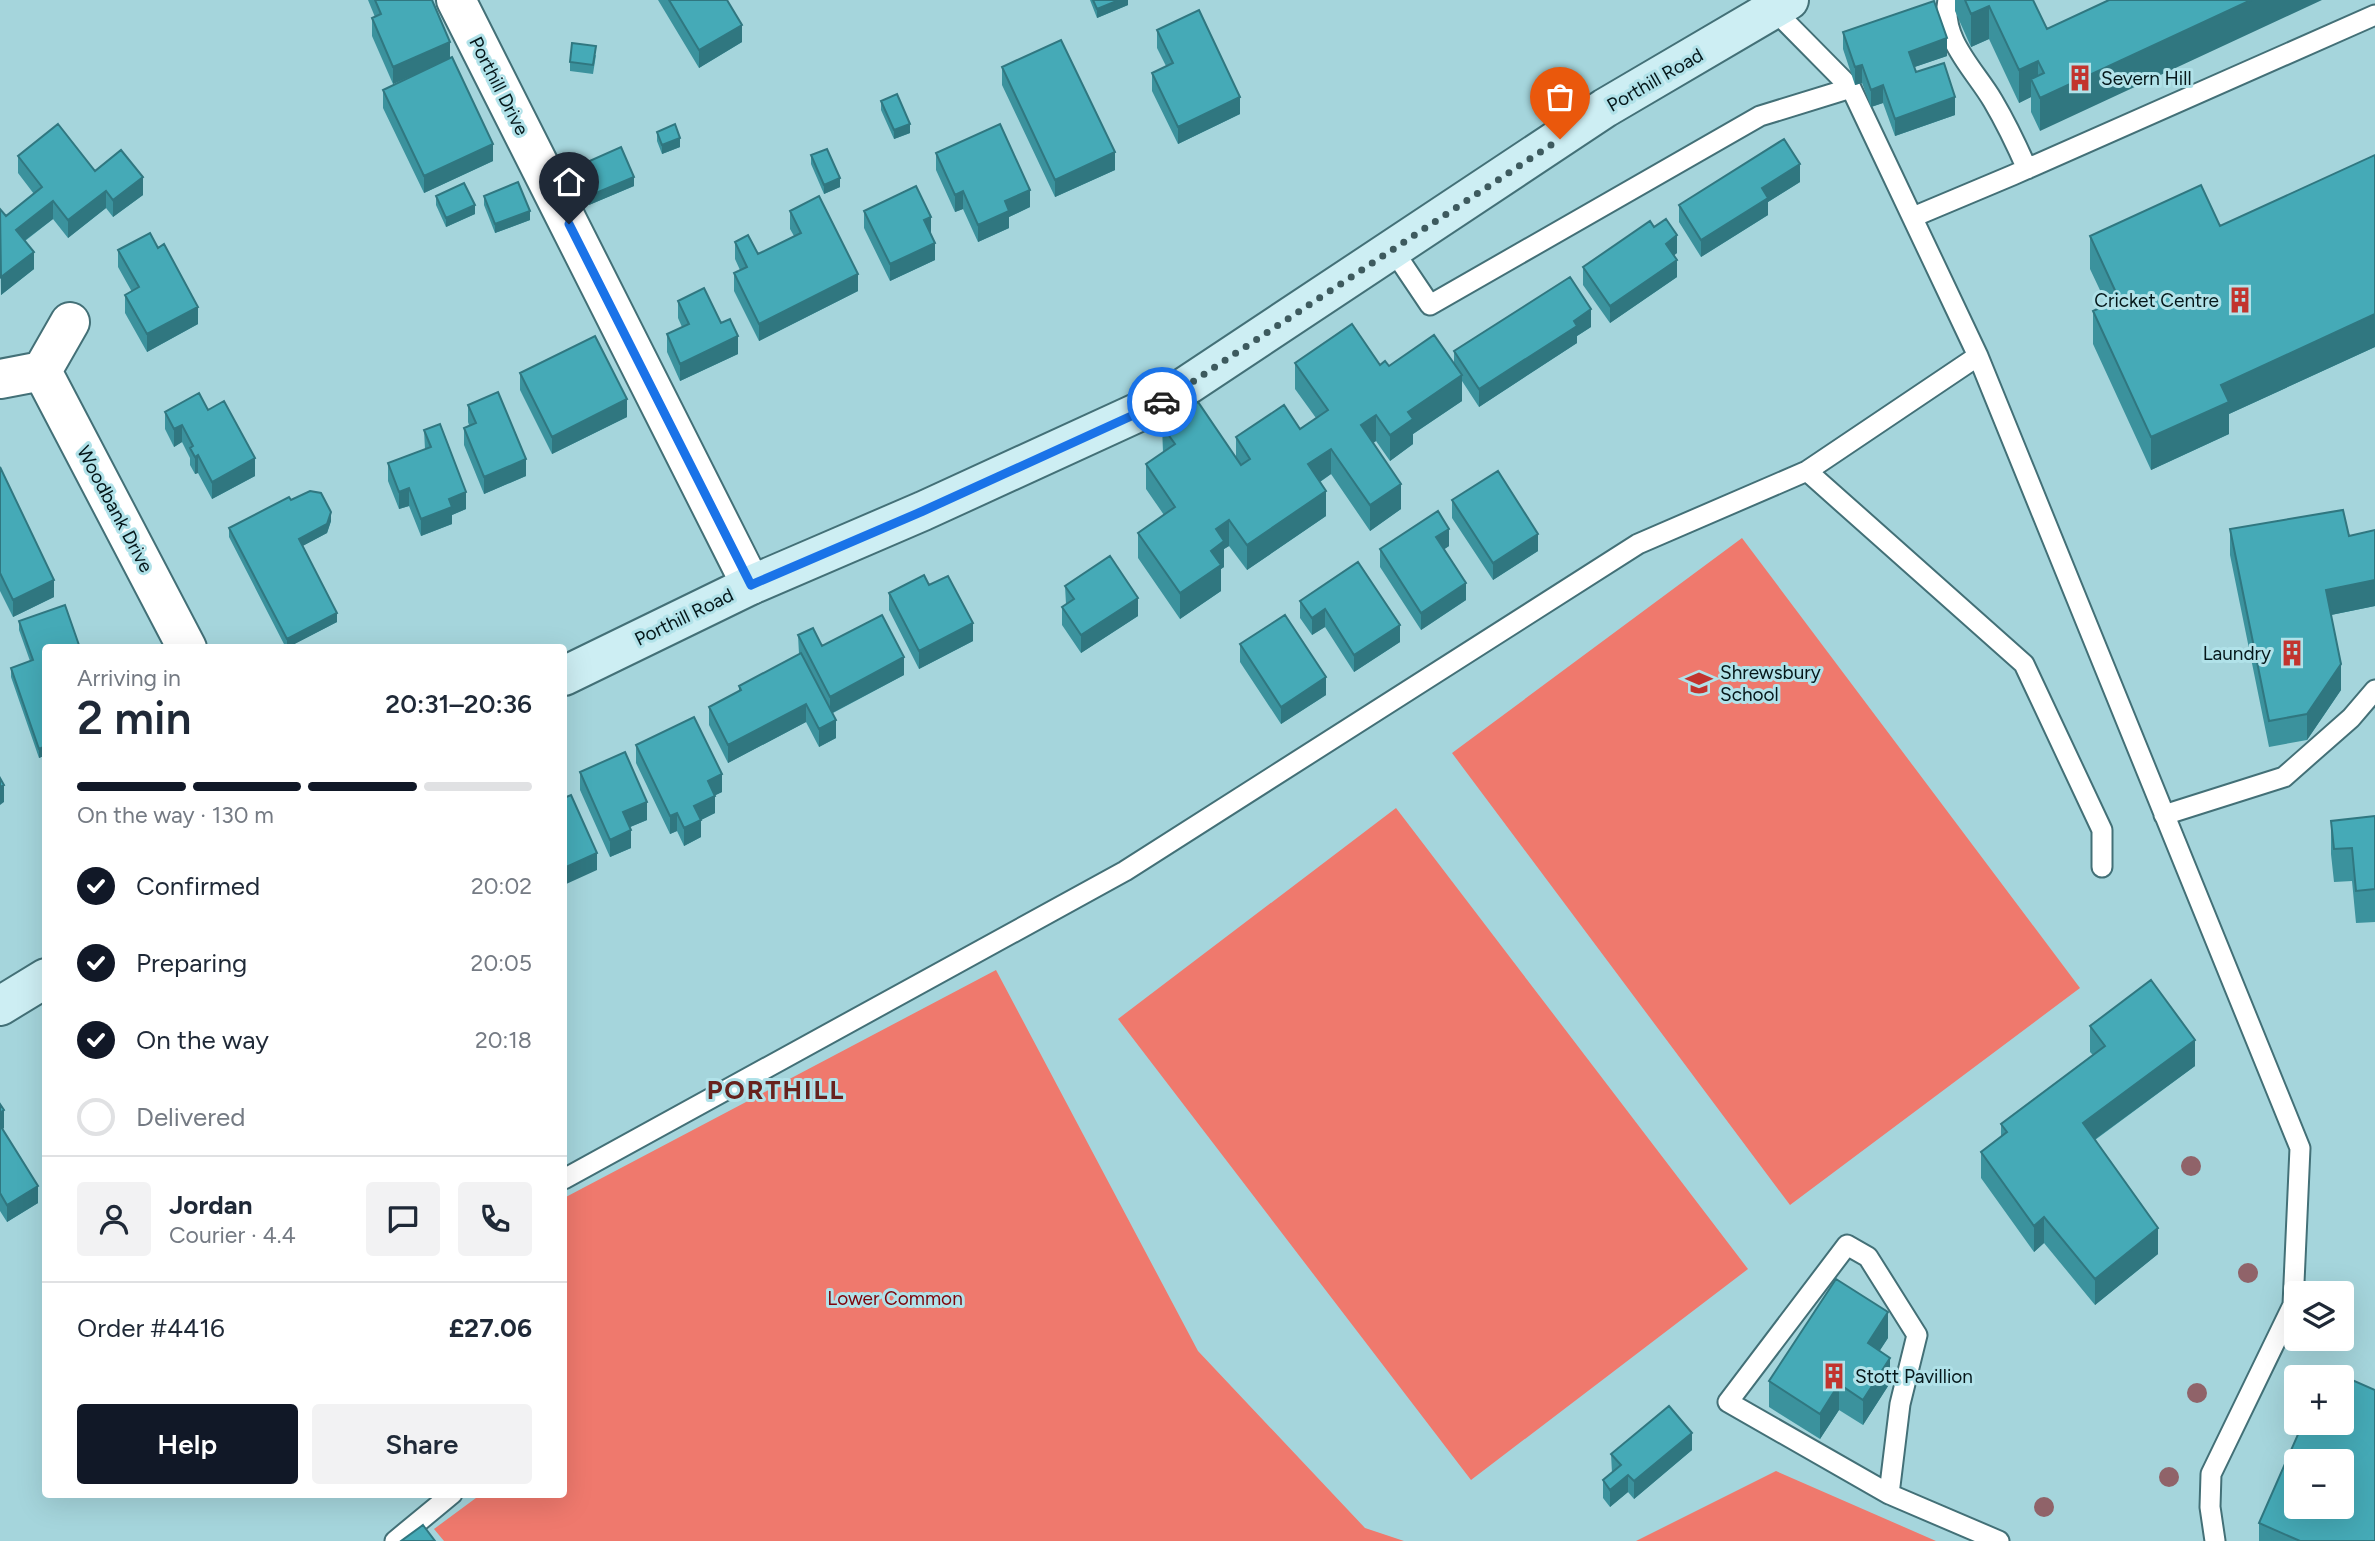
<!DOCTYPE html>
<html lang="en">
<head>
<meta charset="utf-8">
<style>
  body { margin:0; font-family:Figtree,sans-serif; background:#f2f2f3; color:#1f2937; height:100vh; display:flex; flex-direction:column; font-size:26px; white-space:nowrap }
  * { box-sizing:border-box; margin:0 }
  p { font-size:23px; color:#747a83 }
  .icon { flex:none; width:38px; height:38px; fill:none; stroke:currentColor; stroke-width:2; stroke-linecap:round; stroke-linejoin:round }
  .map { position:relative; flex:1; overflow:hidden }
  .side { position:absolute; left:42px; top:644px; width:525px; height:854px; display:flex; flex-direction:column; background:#fff; border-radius:7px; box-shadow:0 7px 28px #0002 }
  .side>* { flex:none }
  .tools { position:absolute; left:2284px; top:1281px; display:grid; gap:14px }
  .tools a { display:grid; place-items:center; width:70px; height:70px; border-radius:7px; background:#fff; box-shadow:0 7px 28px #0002; font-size:35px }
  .pin { position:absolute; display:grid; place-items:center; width:60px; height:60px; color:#fff; margin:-72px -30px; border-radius:50% 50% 50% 0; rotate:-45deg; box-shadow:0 0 7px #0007 }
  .pin .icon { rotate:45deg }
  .courier { position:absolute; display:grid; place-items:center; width:70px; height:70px; margin:-35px; border:5px solid #1a73e8; border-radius:50%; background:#fff; color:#222; box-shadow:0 2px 9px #0007 }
  .head em { font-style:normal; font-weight:600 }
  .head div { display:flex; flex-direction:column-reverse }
  .head { display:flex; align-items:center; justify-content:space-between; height:119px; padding:0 35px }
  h1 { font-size:46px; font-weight:600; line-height:52px }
  .bar { display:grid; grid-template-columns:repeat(4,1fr); gap:10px 7px; align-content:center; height:84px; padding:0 35px }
  .bar i { height:9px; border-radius:5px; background:#e0e1e3 }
  .bar .current { background:#111827 }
  .bar p { grid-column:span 4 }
  .line { display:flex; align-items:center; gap:18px; padding:0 35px; border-top:2px solid #e0e1e3 }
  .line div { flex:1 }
  .round { display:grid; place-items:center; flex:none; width:74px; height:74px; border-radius:7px; background:#f2f2f3 }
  ol { padding:0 35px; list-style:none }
  li { display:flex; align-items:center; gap:21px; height:77px }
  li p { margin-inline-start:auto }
  li .icon { padding:7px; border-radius:50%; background:#111827; color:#fff; stroke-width:4 }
  li:last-child { color:#747a83 }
  li i { width:38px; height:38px; border:4px solid #e0e1e3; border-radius:50% }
  .action { display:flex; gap:14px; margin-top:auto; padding:14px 35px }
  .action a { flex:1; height:80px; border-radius:7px; background:#111827; color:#fff; font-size:28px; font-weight:600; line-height:80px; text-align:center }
  .action a+a { background:#f2f2f3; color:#1f2937 }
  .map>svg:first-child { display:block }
  .green { fill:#ef796d }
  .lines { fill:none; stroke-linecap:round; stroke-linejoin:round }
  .lane-casing { stroke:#437077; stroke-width:23 }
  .street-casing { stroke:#437077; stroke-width:42 }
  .secondary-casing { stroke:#437077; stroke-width:42 }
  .lane { stroke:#fff; stroke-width:19 }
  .street { stroke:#fff; stroke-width:38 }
  .secondary { stroke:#cdeef3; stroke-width:38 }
  .tree { fill:#906369 }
  .wall { fill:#3b929d }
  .shaded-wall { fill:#307780 }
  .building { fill:#45aab7; stroke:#307780; stroke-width:2; fill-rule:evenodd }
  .done { stroke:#3d5a5e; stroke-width:7; stroke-dasharray:0 12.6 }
  .route { stroke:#1a73e8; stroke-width:9 }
  .labels { text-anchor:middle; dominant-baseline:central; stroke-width:6; stroke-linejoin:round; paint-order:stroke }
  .poi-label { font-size:19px; fill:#05171a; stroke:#b1e2e9; text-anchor:start }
  .street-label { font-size:19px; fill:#05171a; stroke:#b1e2e9 }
  .park-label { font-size:19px; fill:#7e050b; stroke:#b1e2e9 }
  .district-label { font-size:26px; font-weight:bold; letter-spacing:2px; fill:#67221d; stroke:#b1e2e9 }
</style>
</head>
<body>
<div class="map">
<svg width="2375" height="1541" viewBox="0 0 2375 1541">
  <rect width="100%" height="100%" fill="#a5d5dc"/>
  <!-- green -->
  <path class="green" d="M1742 538 2080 988 1790 1205 1452 753Z
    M1396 808 1748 1269 1471 1480 1118 1019Z
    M996 970 1198 1351 1365 1528 1404 1541H444L434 1529 480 1495 564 1494V1198Z
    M1776 1471 1936 1541H1636Z"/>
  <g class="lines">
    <!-- lane casing -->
    <g class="lane-casing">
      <path id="lane" d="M1948 0C1940 39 1975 70 1993 101 2006 123 2017 146 2027 169
        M1774 10 1851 88 1978 356 2300 1148 2293 1305 2211 1474 2210 1507 2215 1541
        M1913 217 2013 175 2375 15
        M1393 250 1430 305 1760 116 1851 88
        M1807 471 2024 664 2102 830V867
        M2164 815 2284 777 2351 718 2375 690
        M564 1179 1125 871 1638 544 1807 471 1978 356
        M1889 1494 1728 1402 1847 1245 1868 1257 1917 1335 1900 1404 1889 1494 1999 1541
        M395 1541 452 1494"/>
    </g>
    <!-- street casing -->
    <g class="street-casing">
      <path id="street" d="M456 0 751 585
        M70 322 42 371 187 648
        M0 379 42 371"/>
    </g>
    <!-- secondary casing -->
    <g class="secondary-casing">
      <path id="secondary" d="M564 676 751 585 923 511 1165 400 1605 108 1789 0
        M0 1006 46 978"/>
    </g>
    <!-- lane -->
    <use href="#lane" class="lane"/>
    <!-- street -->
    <use href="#street" class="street"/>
    <!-- secondary -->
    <use href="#secondary" class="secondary"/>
  </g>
  <!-- trees -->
  <g class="tree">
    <circle cx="2191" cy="1166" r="10"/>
    <circle cx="2248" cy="1273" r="10"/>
    <circle cx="2197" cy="1393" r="10"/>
    <circle cx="2169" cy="1477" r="10"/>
    <circle cx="2044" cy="1507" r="10"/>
  </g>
  <!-- wall -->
  <path class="wall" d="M368 0H432L450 58 493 161 424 193 383 108V90L424 71 393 84 372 36V18L375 17Z
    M658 0H727L742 42 699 68Z
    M1090 0H1128V5L1097 18Z
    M1955 0H2033L2047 29 2040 131 2031 112V97L2019 103 1989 39 1971 47 1955 11Z
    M1157 30 1240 114 1178 144 1152 91V73L1166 66 1157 48Z
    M1843 32 1947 56 1914 67 1916 72 1955 115 1895 136 1883 103 1871 107 1862 83 1855 85 1843 49Z
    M596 55 593 74 570 71V62Z
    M1002 67 1115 170 1055 197 1002 85Z
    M881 101 910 133 894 139 881 110Z
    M657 132 680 147 662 154 657 141Z
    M936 153 1030 207 1009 217V228L978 242 963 209 955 212 936 170Z
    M811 155 840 187 824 194 811 164Z
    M2375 155V347L2229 414V434L2151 470 2093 344V311L2107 305 2090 269V236L2220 226Z
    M18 156 95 171 143 195 113 217 106 208 68 238 53 219 25 241 34 269 1 295 0 209 6 216 34 194 18 173Z
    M576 167 634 186 589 205 576 176Z
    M1800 182 1768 202V215L1701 257 1679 222V205Z
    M436 196 475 214 446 227 436 205Z
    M484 196 530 220 495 233 484 205Z
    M790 211 858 291 759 341 734 291V273L740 270 735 259V242L758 254 794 236 790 229Z
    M864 211 931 234 935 260 890 281 864 228Z
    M118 250 198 324 147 352 125 313V295L132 292 118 267Z
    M1677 253 1674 255 1677 277 1610 323 1583 285V267Z
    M678 301 721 323 738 354 680 381 667 352V334L682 327 678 318Z
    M1591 327 1577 336V343L1479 407 1462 381V401L1413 434V444L1390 461 1376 441 1373 443 1401 509 1370 531 1331 474 1320 482 1326 516 1247 570 1229 546 1224 549V567L1221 569V591L1180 619 1138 558V533L1164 515 1146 489V464L1163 452 1162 426 1236 457V437L1300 429 1316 418 1295 389V363L1380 365 1389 366 1454 364V351Z
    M520 373 627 417 552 454 520 390Z
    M468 405 526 476 484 494 464 445V428L469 425 468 422Z
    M208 410 255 476 212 499 198 473 195 474 190 465V458L182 442 174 447 165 429V412Z
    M424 430 466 509 452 515V524L421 536 409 506 399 509 388 481V463L425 449Z
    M0 467 54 597 13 617 0 591Z
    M1452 500 1538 551 1493 580 1452 518Z
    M331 521 327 533 302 546 337 622 286 648 229 537V528Z
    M2230 529 2349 536 2375 530V606L2331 615 2341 690 2307 740 2269 747 2230 555Z
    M1449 546 1444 549 1466 600 1421 630 1380 567V549Z
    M929 585 973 641 919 669 889 610V593Z
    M1065 586 1138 616 1081 653 1062 625V607L1066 604Z
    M1300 601 1400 625V642L1354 672 1325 627 1312 635 1300 618Z
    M19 621 46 648V755L39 758 11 677V668L30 661 19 630Z
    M798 635 822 646 904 675 833 713 836 738 819 747 806 722 728 763 709 725V707L739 691V686L799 654Z
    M1240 644 1326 695 1281 724 1240 662Z
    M636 745 722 792 715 795V813L701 820V837L684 846 677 831 670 834 636 763Z
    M580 772 647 820 630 827 631 848 610 857 580 790Z
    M2375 816V922L2356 923 2352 881 2334 882 2331 854V821Z
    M2090 1026 2195 1066 2095 1140 2158 1254 2095 1305 2044 1243 2034 1252 1981 1178V1152L2001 1137V1124L2093 1055 2090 1052Z
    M0 1104 4 1128 2 1129 38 1203 7 1222 0 1211Z
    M1888 1338 1879 1351 1890 1383 1863 1425 1839 1410 1820 1439 1769 1407V1381Z
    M1692 1450 1634 1499 1628 1492 1610 1507 1603 1498V1480L1612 1473 1611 1454Z
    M2259 1523 2375 1541H2259Z"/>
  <!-- shaded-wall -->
  <path class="shaded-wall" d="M1119 0H1128V5L1097 18V9Z
    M2251 0H2322L2040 131V98Z
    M1989 6V39L1971 47V14Z
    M742 25V42L699 68V50Z
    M1947 38V56L1909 69V52Z
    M450 42V59L393 84V67Z
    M2038 61V94L2031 79V97L2019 103V70Z
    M1862 65V83L1855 85V67Z
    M1883 85V103L1871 107V90Z
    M1240 97V114L1178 144V127Z
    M1955 97V115L1895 136V119Z
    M910 124V133L894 139V130Z
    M680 138V147L662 154V145Z
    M493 144V161L424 193V176Z
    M1115 152V170L1055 197V180Z
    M1800 164V182L1768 202V215L1701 257V240L1762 188Z
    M143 177V195L113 217V200Z
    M634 177V186L589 205V196Z
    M840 178V187L824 194V185Z
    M1030 190V207L1009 217V228L978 242V225L1005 201Z
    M106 191V208L68 238V220Z
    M963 191V209L955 212V195Z
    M53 201V219L16 247V230Z
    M475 205V214L446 227V218Z
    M530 211V220L495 233V224Z
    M931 217V234L924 220Z
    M1677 235V253L1666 262V244Z
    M935 243V260L890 281V264Z
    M34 252V269L1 295V277Z
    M1677 260V277L1610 323V306Z
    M858 274V291L759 341V324Z
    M198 307V324L147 352V334Z
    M1591 309V327L1577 336V343L1479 407V389L1574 321Z
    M2375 314V347L2229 414V434L2151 470V437L2221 385Z
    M738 336V354L680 381V364Z
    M1462 375V401L1413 434V444L1390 461V435L1408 412Z
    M627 399V417L552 454V437Z
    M1376 415V441L1361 451V425Z
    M182 425V442L174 447V429Z
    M1331 449V474L1308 490V464Z
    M198 455V473L195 474V457Z
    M255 458V476L212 499V482Z
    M526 459V476L484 494V477Z
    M1401 484V509L1370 531V505Z
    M409 488V506L399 509V492Z
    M1326 491V516L1247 570V545Z
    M466 492V509L452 515V524L421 536V519L449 499Z
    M331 512V521L327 533 299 548V539Z
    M1229 520V546L1224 549V567L1221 569V591L1180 619V593L1211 551 1216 529Z
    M1449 529V546L1436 555V537Z
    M1538 534V551L1493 580V563Z
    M54 580V597L13 617V600Z
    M2375 580V606L2326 616V590Z
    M1466 583V600L1421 630V613Z
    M1138 598V616L1081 653V635Z
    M1325 609V627L1312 635V618Z
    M337 613V622L287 648V639Z
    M973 623V641L919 669V651Z
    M1400 625V642L1354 672V655Z
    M904 657V675L830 714V697Z
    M2341 664V690L2307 740V714Z
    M1326 677V695L1281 724V707Z
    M806 704V722L728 763V745Z
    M836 720V738L819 747V729Z
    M46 746V755L39 758V749Z
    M722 774V792L708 799V781Z
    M4 785V802L0 805V787Z
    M715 796V813L701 820V837L684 846V828L694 806Z
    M647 802V820L623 830V812Z
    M677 813V831L670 834V816Z
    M631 830V848L610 857V840Z
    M597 853V870L564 885V868Z
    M2195 1040V1066L2083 1148V1123Z
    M4 1110V1128L0 1130V1113Z
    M38 1186V1203L7 1222V1205Z
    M2044 1217V1243L2034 1252V1226Z
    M2158 1228V1254L2095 1305V1279Z
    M1888 1312V1338L1868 1369V1343Z
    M1890 1358V1383L1863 1425V1400Z
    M1839 1384V1410L1820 1439V1414Z
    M1692 1433V1450L1634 1499V1481Z
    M1628 1475V1492L1610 1507V1490Z"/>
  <!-- building -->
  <path class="building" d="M375 0H432L450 42 393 67 372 18 381 14Z
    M669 0H727L742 25 699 50Z
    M1093 0H1119L1097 9Z
    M1965 0H2033L2047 29 2109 0H2251L2040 98 2031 79 2044 73 2038 61 2019 70 1989 6 1971 14Z
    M1934 1 1947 38 1909 52 1916 72 1944 63 1955 97 1895 119 1883 85 1871 90 1862 65 1855 67 1843 32Z
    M1199 10 1240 97 1178 127 1152 73 1173 63 1157 30Z
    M1061 40 1115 152 1055 180 1002 67Z
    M572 43 596 46 593 65 570 62Z
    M452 57 493 144 424 176 383 90Z
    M897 94 910 124 894 130 881 101Z
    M58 124 95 171 121 150 143 177 113 200 106 191 68 220 53 201 16 230 34 252 1 277 0 209 6 216 42 187 18 156Z
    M675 124 680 138 662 145 657 132Z
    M1000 124 1030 190 1005 201 1009 211 978 225 963 191 955 195 936 153Z
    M1784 139 1800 164 1762 188 1768 198 1701 240 1679 205Z
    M621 147 634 177 589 196 576 167Z
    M827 149 840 178 824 185 811 155Z
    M2375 155V314L2221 385 2229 402 2151 437 2093 311 2119 299 2090 236 2201 185 2220 226Z
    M518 182 530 211 495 224 484 196Z
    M464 183 475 205 446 218 436 196Z
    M916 186 931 217 924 220 935 243 890 264 864 211Z
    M819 196 858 274 759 324 734 273 747 267 735 242 748 235 758 254 801 233 790 211Z
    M1666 219 1677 235 1666 244 1677 260 1610 306 1583 267 1650 221 1654 227Z
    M150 233 158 248 164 244 198 307 147 334 125 295 139 287 118 250Z
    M1570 277 1591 309 1574 321 1577 326 1479 389 1454 351Z
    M704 288 721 323 730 319 738 336 680 364 667 334 689 324 678 301Z
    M1352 324 1380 365 1385 361 1389 366 1434 335 1462 375 1408 412 1413 419 1390 435 1376 415 1361 425 1401 484 1370 505 1331 449 1308 464 1326 491 1247 545 1229 520 1216 529 1224 541 1211 551 1221 565 1180 593 1138 533 1175 507 1146 464 1175 444 1162 426 1198 402 1241 465 1250 459 1236 437 1284 405 1300 429 1328 410 1295 363Z
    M595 336 627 399 552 437 520 373Z
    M498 392 526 459 484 477 464 428 476 423 468 405Z
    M199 393 208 410 224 401 255 458 212 482 198 455 195 457 190 448 193 446 182 425 174 429 165 412Z
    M440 424 466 492 449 499 452 507 421 519 409 488 399 492 388 463 431 447 424 430Z
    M0 467 54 580 13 600 0 573Z
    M1498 471 1538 534 1493 563 1452 500Z
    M310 491 321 493 331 512 327 524 299 539 337 613 287 639 229 528 289 497 291 500Z
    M2343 510 2349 536 2375 530V580L2326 590 2341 664 2307 714 2269 721 2230 529Z
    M1438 511 1449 529 1436 537 1466 583 1421 613 1380 549Z
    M1110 556 1138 598 1081 635 1062 607 1074 599 1065 586Z
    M1358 562 1400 625 1354 655 1325 609 1312 618 1300 601Z
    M924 575 929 585 948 576 973 623 919 651 889 593Z
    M65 605 80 648H46V746L39 749 11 668 33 660 19 621Z
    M882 615 904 657 830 697 798 635 813 628 822 646Z
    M1285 615 1326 677 1281 707 1240 644Z
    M801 653 836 720 819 729 806 704 728 745 709 707 741 690 739 686Z
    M694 717 722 774 708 781 715 796 694 806 701 820 684 828 677 813 670 816 636 745Z
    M625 752 647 802 623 812 631 830 610 840 580 772Z
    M0 778 4 785 0 787Z
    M571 795 597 853 564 868V798Z
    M2375 816V889L2356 891 2352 848 2334 849 2331 821Z
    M2151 980 2195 1040 2083 1123 2158 1228 2095 1279 2044 1217 2034 1226 1981 1152 2007 1132 2001 1124 2105 1046 2090 1026Z
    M0 1104 4 1110 0 1113Z
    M0 1125 38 1186 7 1205 0 1193Z
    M1836 1279 1888 1312 1868 1343 1890 1358 1863 1400 1839 1384 1820 1414 1769 1381Z
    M2327 1369 2375 1390V1541H2300L2259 1523 2303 1423H2342V1377H2323ZM2296 1461H2342V1507H2296Z
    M1669 1406 1692 1433 1634 1481 1628 1475 1610 1490 1603 1480 1621 1465 1611 1454Z
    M423 1525 435 1541H401Z"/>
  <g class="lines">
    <!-- done -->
    <path class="done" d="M1162 402 1560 139"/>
    <!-- route -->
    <path class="route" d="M569 224 751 585 923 511 1162 402"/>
  </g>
  <!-- icons -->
  <defs>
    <g id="building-bare" transform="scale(2.1)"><path d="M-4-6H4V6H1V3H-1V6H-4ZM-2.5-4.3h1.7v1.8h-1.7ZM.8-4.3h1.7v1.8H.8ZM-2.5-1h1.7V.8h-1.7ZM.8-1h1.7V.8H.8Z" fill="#c2342e" stroke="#b1e2e9" stroke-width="2.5" paint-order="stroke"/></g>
    <g id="school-bare" transform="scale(2.1)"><path d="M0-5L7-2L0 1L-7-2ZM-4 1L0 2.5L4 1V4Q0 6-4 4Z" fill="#c2342e" stroke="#b1e2e9" stroke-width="2.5" paint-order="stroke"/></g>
  </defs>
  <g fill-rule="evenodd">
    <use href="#building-bare" x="2080" y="78"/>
    <use href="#building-bare" x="2240" y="300"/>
    <use href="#building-bare" x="2292" y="653"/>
    <use href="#school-bare" x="1699" y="683"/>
    <use href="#building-bare" x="1834" y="1376"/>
  </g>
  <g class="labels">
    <!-- poi labels -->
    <g class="poi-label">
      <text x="2101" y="78">Severn Hill</text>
      <text x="2219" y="300" text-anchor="end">Cricket Centre</text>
      <text x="2271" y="653" text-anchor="end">Laundry</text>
      <text x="1720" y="672">Shrewsbury<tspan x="1720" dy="22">School</tspan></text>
      <text x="1855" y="1376">Stott Pavillion</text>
    </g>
    <!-- street labels -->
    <g class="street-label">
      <text transform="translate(1655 80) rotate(-30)">Porthill Road</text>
      <text transform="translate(499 86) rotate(63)">Porthill Drive</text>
      <text transform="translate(115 509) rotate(62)">Woodbank Drive</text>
      <text transform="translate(684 617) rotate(-26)">Porthill Road</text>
    </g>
    <!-- park labels -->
    <g class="park-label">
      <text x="895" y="1298">Lower Common</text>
    </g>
    <!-- district labels -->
    <g class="district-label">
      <text x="776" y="1090">PORTHILL</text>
    </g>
  </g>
</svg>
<div class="tools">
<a><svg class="icon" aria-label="layers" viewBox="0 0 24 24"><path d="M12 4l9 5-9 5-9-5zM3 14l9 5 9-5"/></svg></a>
<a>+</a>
<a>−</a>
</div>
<div class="pin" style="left:1560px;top:139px;background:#ea580c"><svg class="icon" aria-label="bag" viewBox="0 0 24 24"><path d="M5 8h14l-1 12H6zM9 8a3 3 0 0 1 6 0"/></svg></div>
<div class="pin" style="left:569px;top:224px;background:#1f2937"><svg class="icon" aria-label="home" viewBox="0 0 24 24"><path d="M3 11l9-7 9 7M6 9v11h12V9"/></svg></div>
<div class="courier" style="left:1162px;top:402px"><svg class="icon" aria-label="car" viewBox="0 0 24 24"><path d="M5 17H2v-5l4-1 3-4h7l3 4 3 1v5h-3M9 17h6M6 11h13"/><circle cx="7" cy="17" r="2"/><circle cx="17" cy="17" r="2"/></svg></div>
<section class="side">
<div class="head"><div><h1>2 min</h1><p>Arriving in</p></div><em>20:31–20:36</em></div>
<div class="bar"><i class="current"></i><i class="current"></i><i class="current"></i><i></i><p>On the way · 130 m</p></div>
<ol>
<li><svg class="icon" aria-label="check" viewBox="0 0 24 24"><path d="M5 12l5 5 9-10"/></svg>Confirmed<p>20:02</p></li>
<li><svg class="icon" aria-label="check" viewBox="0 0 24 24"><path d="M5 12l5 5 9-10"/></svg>Preparing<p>20:05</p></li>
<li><svg class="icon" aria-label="check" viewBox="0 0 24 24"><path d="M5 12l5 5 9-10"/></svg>On the way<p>20:18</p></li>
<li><i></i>Delivered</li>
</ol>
<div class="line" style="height:126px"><a class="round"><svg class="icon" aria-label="person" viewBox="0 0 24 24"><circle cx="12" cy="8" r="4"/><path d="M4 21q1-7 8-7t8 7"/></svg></a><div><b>Jordan</b><p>Courier · 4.4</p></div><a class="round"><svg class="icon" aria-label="chat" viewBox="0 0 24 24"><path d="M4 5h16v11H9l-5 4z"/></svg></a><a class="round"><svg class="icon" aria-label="phone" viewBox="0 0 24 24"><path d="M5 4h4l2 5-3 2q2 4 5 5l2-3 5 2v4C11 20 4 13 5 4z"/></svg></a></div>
<div class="line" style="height:91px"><div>Order #4416</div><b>£27.06</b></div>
<div class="action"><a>Help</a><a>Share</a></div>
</section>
</div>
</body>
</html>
